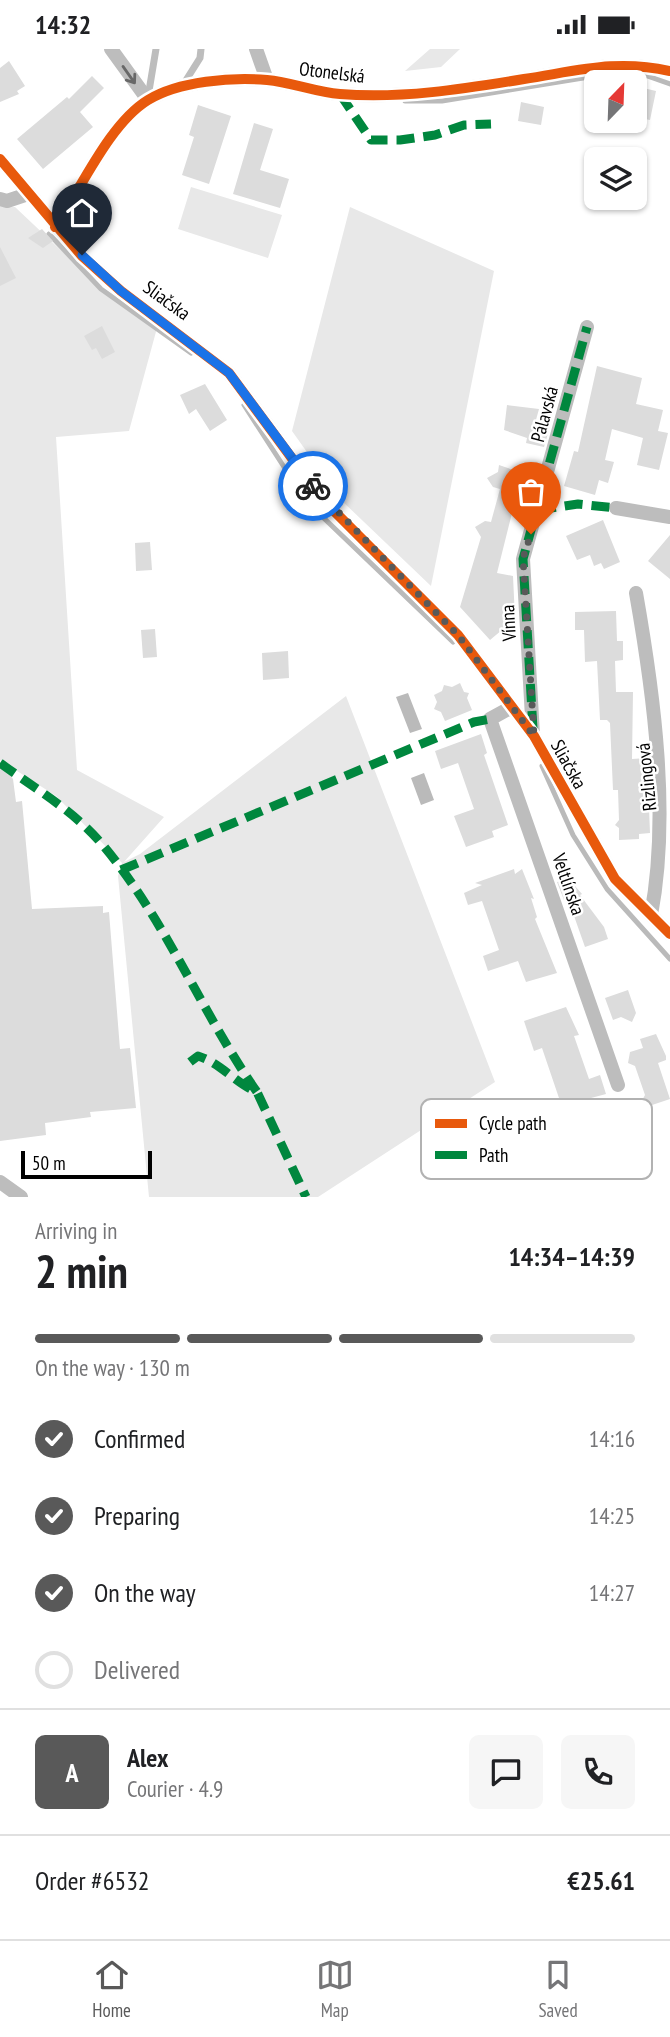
<!DOCTYPE html>
<html lang="en">
<head>
<meta charset="utf-8">
<style>
  body { margin:0; font-family:"PT Sans Narrow",sans-serif; background:#f6f6f6; color:#202124; height:100vh; display:flex; flex-direction:column; font-size:26px; white-space:nowrap }
  * { box-sizing:border-box; margin:0 }
  p { font-size:23px; color:#757577 }
  .icon { flex:none; width:38px; height:38px; fill:none; stroke:currentColor; stroke-width:2; stroke-linecap:round; stroke-linejoin:round }
  .map { position:relative; height:1148px; overflow:hidden }
  .panel { display:flex; flex-direction:column; background:#fff; flex:1 }
  .panel>* { flex:none }
  .needle { width:46px; rotate:23deg }
  .fabs { position:absolute; left:584px; top:21px; display:grid; gap:14px }
  .fabs a { display:grid; place-items:center; width:63px; height:63px; border-radius:10px; background:#fff; box-shadow:0 2px 5px #0004; font-size:35px }
  .scale { position:absolute; left:21px; bottom:18px; width:131px; box-sizing:border-box; padding-left:7px; border:4px solid #000; border-top:0; font-size:19px; line-height:24px; white-space:nowrap; color:#000; -webkit-text-stroke:5px #fff; paint-order:stroke }
  .pin { position:absolute; display:grid; place-items:center; width:60px; height:60px; color:#fff; margin:-72px -30px; border-radius:50% 50% 50% 0; rotate:-45deg; box-shadow:0 0 7px #0007 }
  .pin .icon { rotate:45deg }
  .courier { position:absolute; display:grid; place-items:center; width:70px; height:70px; margin:-35px; border:5px solid #1a73e8; border-radius:50%; background:#fff; color:#222; box-shadow:0 2px 9px #0007 }
  .overview em { font-style:normal; font-weight:800 }
  .overview div { display:flex; flex-direction:column-reverse }
  .overview { display:flex; align-items:center; justify-content:space-between; height:119px; padding:0 35px }
  h1 { font-size:46px; font-weight:800; line-height:52px }
  .bar { display:grid; grid-template-columns:repeat(4,1fr); gap:10px 7px; align-content:center; height:84px; padding:0 35px }
  .bar i { height:9px; border-radius:5px; background:#e0e0e0 }
  .bar .on { background:#595959 }
  .bar p { grid-column:span 4 }
  .line { display:flex; align-items:center; gap:18px; padding:0 35px; border-top:2px solid #e0e0e0 }
  .line div { flex:1 }
  .round { display:grid; place-items:center; flex:none; width:74px; height:74px; border-radius:10px; background:#f6f6f6 }
  ol { padding:0 35px; list-style:none }
  li { display:flex; align-items:center; gap:21px; height:77px }
  li p { margin-inline-start:auto }
  li .icon { padding:7px; border-radius:50%; background:#595959; color:#fff; stroke-width:4 }
  li:last-child { color:#757577 }
  li i { width:38px; height:38px; border:4px solid #e0e0e0; border-radius:50% }
  .status { display:flex; justify-content:space-between; align-items:center; height:49px; padding:0 35px; background:#fff; direction:ltr }
  .status svg { height:19px; fill:currentColor }
  .tabs { display:flex; justify-content:space-around; align-items:center; height:98px; border-top:2px solid #e0e0e0; background:#fff; font-size:19px; color:#757577 }
  .tabs a { display:grid; justify-items:center; gap:4px }
  .tabs .on { color:#595959 }
  .map>svg:first-child { display:block }
  .green { fill:#e8e8e8 }
  .water { fill:#bababa }
  .lines { fill:none; stroke-linecap:round; stroke-linejoin:round }
  .stream { stroke:#bababa; stroke-width:5 }
  .building { fill:#dcdcdc }
  .lane { stroke:#bdbdbd; stroke-width:7 }
  .street { stroke:#bdbdbd; stroke-width:14 }
  .quiet { stroke:#00873e; stroke-width:9; stroke-dasharray:18 9; stroke-linecap:butt }
  .cycleway-casing { stroke:#fff; stroke-width:15 }
  .cycleway { stroke:#e8590c; stroke-width:10 }
  .oneway { stroke:#686868 }
  .done { stroke:#595959; stroke-width:7; stroke-dasharray:0 12.6 }
  .route { stroke:#1a73e8; stroke-width:9 }
  .labels { text-anchor:middle; dominant-baseline:central; stroke-width:5; stroke-linejoin:round; paint-order:stroke }
  .street-label { font-size:19px; fill:#000; stroke:#fff }
  .key { fill:#fff; stroke:#b2b2b2; stroke-width:2 }
  .key-label { font-size:19px; fill:#000 }
</style>
</head>
<body>
<div class="status"><b>14:32</b><svg viewBox="0 0 49 12"><path d="M0 12V9h3v3zM5 12V6h3v6zM10 12V3h3v9zM15 12V0h3v12zM26 1h20v11H26zM47 4h2v5h-2z"/></svg></div>
<div class="map">
<svg width="670" height="1148" viewBox="0 0 670 1148">
  <rect width="100%" height="100%" fill="#fff"/>
  <!-- green -->
  <path class="green" d="M430 0H460L441 18 405 22Z
    M191 138 282 166 268 209 178 180Z
    M0 156 15 158 105 243 157 279 129 382 56 388 77 721 164 768 124 813 140 805 346 647 495 1033 318 1148H149L118 827 122 814 56 747 0 711Z
    M350 158 494 222 431 537 341 451 292 382Z"/>
  <!-- water -->
  <path class="water" d="M408 644 422 680 410 684 396 648Z
    M424 724 434 751 421 756 411 729Z"/>
  <g class="lines">
    <!-- stream -->
    <path class="stream" d="M636 23 670 35
      M405 52H442L620 23
      M49 185 101 240 191 304
      M244 356 306 452 453 593
      M542 717 573 786 607 840 670 910"/>
  </g>
  <!-- building -->
  <path class="building" d="M9 12 25 37 17 42 19 45 0 53V19Z
    M92 27 104 39 80 63 93 78 43 120 17 90 67 48 69 50Z
    M635 37 656 42 650 71 635 68Z
    M521 53 544 58 541 76 518 72Z
    M198 56 231 67 209 135 182 126 194 88 189 86Z
    M254 74 273 80 260 121 289 130 280 159 233 145Z
    M42 180 53 192 43 199 28 189Z
    M0 198 16 229 0 237Z
    M102 277 115 303 102 310 96 299 92 301 84 287Z
    M597 317 642 329 636 355 663 361 658 382 668 384 659 421 637 416 643 389 612 380 605 411 614 413 608 434 599 431 595 446 564 437 574 402 578 403Z
    M205 335 227 371 210 382 196 360 189 365 180 346Z
    M507 356 539 360 534 378 549 381 544 398 526 394 527 389 504 381Z
    M499 416 522 424 497 524 513 527 515 570 490 591 460 558 481 488 475 478 485 472 491 473 500 440 493 438 487 429 498 423Z
    M603 471 620 513 604 520 601 514 594 517 590 506 577 511 566 487Z
    M670 486V530L648 512Z
    M150 493 152 521 136 522 135 494Z
    M616 562 617 592H623V611L615 612 616 643H633L632 710 647 709 650 784 639 785V790L619 791V779L615 776 619 771 618 741H613L610 674 607 671H600L597 612 585 613 584 581H575V563Z
    M155 580 157 608 143 609 141 581Z
    M288 602 289 629 263 631 262 604Z
    M460 634 464 643 469 644 467 649 472 661 445 672 441 663 434 660 437 653 434 646 442 642 444 636 452 638Z
    M481 685 487 704 484 706 508 776 492 782 494 788 466 798 454 767 474 760 458 714 441 720 435 702Z
    M0 714 13 730 16 753 22 752 32 860 103 857V864L109 863 120 1000 130 999 136 1059 90 1063 91 1068 45 1074 46 1086 0 1092Z
    M514 820 515 825 522 820 534 850 531 849 537 868 535 870 557 924 526 933 518 912 488 922 483 907 499 901 482 852 468 856 464 844 482 836 475 834Z
    M561 821 582 845 580 846 604 878 608 890 585 898 568 850 564 851 557 833 561 832 558 823Z
    M628 941 636 964 632 973 621 968 613 971 605 949Z
    M566 958 579 986 574 987 589 1030 600 1026 606 1045 591 1049 594 1056 555 1069 551 1055 560 1052 542 999 534 1002 524 972Z
    M656 985 666 1007V1011L658 1014 670 1050 637 1061 645 1046 635 1017 628 1014 630 1003 643 999 640 990Z"/>
  <g class="lines">
    <!-- lane -->
    <path class="lane" d="M183 36 200 9 201 0
      M148 48 156 0"/>
    <!-- street -->
    <path class="street" d="M111 0 148 51
      M256 0 267 31
      M0 110 82 207 121 242 229 324 322 450 458 586 534 687 615 830 670 885
      M0 150 7 152 28 145
      M55 178C81 140 109 75 148 51 179 32 232 28 267 31 291 33 315 43 340 45 401 50 463 40 524 30 577 22 616 10 670 22
      M616 459 670 468
      M636 544C654 646 670 766 651 866
      M512 658 490 670 618 1036
      M533 686 523 510 587 278
      M0 1133 21 1148"/>
    <!-- quiet -->
    <path class="quiet" d="M340 45 371 91H400L435 86 464 76 491 75
      M538 461 578 455 616 459
      M533 680 523 510 587 278
      M0 714C33 738 74 762 101 794 165 869 201 963 257 1043
      M121 821 474 673 490 670
      M190 1013 198 1007C221 1014 235 1034 257 1043L306 1148"/>
    <!-- cycleway casing -->
    <g class="cycleway-casing">
      <path id="cycleway" d="M0 110 82 207 121 242 229 324 322 450 458 586 534 687 615 830 670 885
        M55 178C81 140 109 75 148 51 179 32 232 28 267 31 291 33 315 43 340 45 401 50 463 40 524 30 577 22 616 10 670 22"/>
    </g>
    <!-- cycleway -->
    <use href="#cycleway" class="cycleway"/>
  </g>
  <!-- one-way arrows -->
  <defs><path id="oneway-shaft" d="M-6 0H5M1.5-3L5.5 0L1.5 3" fill="none" stroke-width="1.6" stroke-linecap="round" stroke-linejoin="round" transform="scale(1.75)"/></defs>
  <use class="oneway" href="#oneway-shaft" transform="translate(129 26) rotate(55)"/>
  <g class="lines">
    <!-- done -->
    <path class="done" d="M313 437 458 586 534 687 523 509 531 485"/>
    <!-- route -->
    <path class="route" d="M82 206 121 242 229 324 313 437"/>
  </g>
  <g class="labels">
    <!-- street labels -->
    <g class="street-label">
      <text transform="translate(332 23) rotate(7)">Otonelská</text>
      <text transform="translate(167 251) rotate(36)">Sliačska</text>
      <text transform="translate(544 365) rotate(-75)">Pálavská</text>
      <text transform="translate(508 574) rotate(-93)">Vínna</text>
      <text transform="translate(569 715) rotate(61)">Sliačska</text>
      <text transform="translate(646 728) rotate(-96)">Rizlingová</text>
      <text transform="translate(569 835) rotate(71)">Veltlínska</text>
    </g>
  </g>
  <!-- legend -->
  <rect x="421" y="1050" width="231" height="80" rx="10" class="key"/>
  <rect x="435" y="1070" width="32" height="9" fill="#e8590c"/>
  <rect x="435" y="1102" width="32" height="8" fill="#00873e"/>
  <g class="key-label">
    <text x="479" y="1081">Cycle path</text>
    <text x="479" y="1113">Path</text>
  </g>
</svg>
<div class="fabs">
<a><svg class="needle" viewBox="-14 -14 28 28"><path d="M0-13l5 13h-10z" fill="#e53935"/><path d="M0 13l5-13h-10z" fill="#757577"/></svg></a>
<a><svg class="icon" aria-label="layers" viewBox="0 0 24 24"><path d="M12 4l9 5-9 5-9-5zM3 14l9 5 9-5"/></svg></a>
</div>
<div class="scale">50 m</div>
<div class="pin" style="left:531px;top:485px;background:#ea580c"><svg class="icon" aria-label="bag" viewBox="0 0 24 24"><path d="M5 8h14l-1 12H6zM9 8a3 3 0 0 1 6 0"/></svg></div>
<div class="pin" style="left:82px;top:206px;background:#1f2937"><svg class="icon" aria-label="home" viewBox="0 0 24 24"><path d="M3 11l9-7 9 7M6 9v11h12V9"/></svg></div>
<div class="courier" style="left:313px;top:437px"><svg class="icon" aria-label="bike" viewBox="0 0 24 24"><circle cx="6" cy="16" r="4"/><circle cx="18" cy="16" r="4"/><path d="M6 16l4-8h5l3 8M10 8l3 8H6M13 5h3"/></svg></div>
</div>
<section class="panel">
<div class="overview"><div><h1>2 min</h1><p>Arriving in</p></div><em>14:34–14:39</em></div>
<div class="bar"><i class="on"></i><i class="on"></i><i class="on"></i><i></i><p>On the way · 130 m</p></div>
<ol>
<li><svg class="icon" aria-label="check" viewBox="0 0 24 24"><path d="M5 12l5 5 9-10"/></svg>Confirmed<p>14:16</p></li>
<li><svg class="icon" aria-label="check" viewBox="0 0 24 24"><path d="M5 12l5 5 9-10"/></svg>Preparing<p>14:25</p></li>
<li><svg class="icon" aria-label="check" viewBox="0 0 24 24"><path d="M5 12l5 5 9-10"/></svg>On the way<p>14:27</p></li>
<li><i></i>Delivered</li>
</ol>
<div class="line" style="height:126px"><b class="round" style="background:#595959;color:#fff">A</b><div><b>Alex</b><p>Courier · 4.9</p></div><a class="round"><svg class="icon" aria-label="chat" viewBox="0 0 24 24"><path d="M4 5h16v11H9l-5 4z"/></svg></a><a class="round"><svg class="icon" aria-label="phone" viewBox="0 0 24 24"><path d="M5 4h4l2 5-3 2q2 4 5 5l2-3 5 2v4C11 20 4 13 5 4z"/></svg></a></div>
<div class="line" style="height:91px"><div>Order #6532</div><b>€25.61</b></div>
</section>
<nav class="tabs">
<a class="on"><svg class="icon" aria-label="home" viewBox="0 0 24 24"><path d="M3 11l9-7 9 7M6 9v11h12V9"/></svg>Home</a>
<a><svg class="icon" aria-label="map" viewBox="0 0 24 24"><path d="M3 6l6-2 6 2 6-2v14l-6 2-6-2-6 2zM9 4v14M15 6v14"/></svg>Map</a>
<a><svg class="icon" aria-label="saved" viewBox="0 0 24 24"><path d="M7 4h10v16l-5-4-5 4z"/></svg>Saved</a>
</nav>
</body>
</html>
